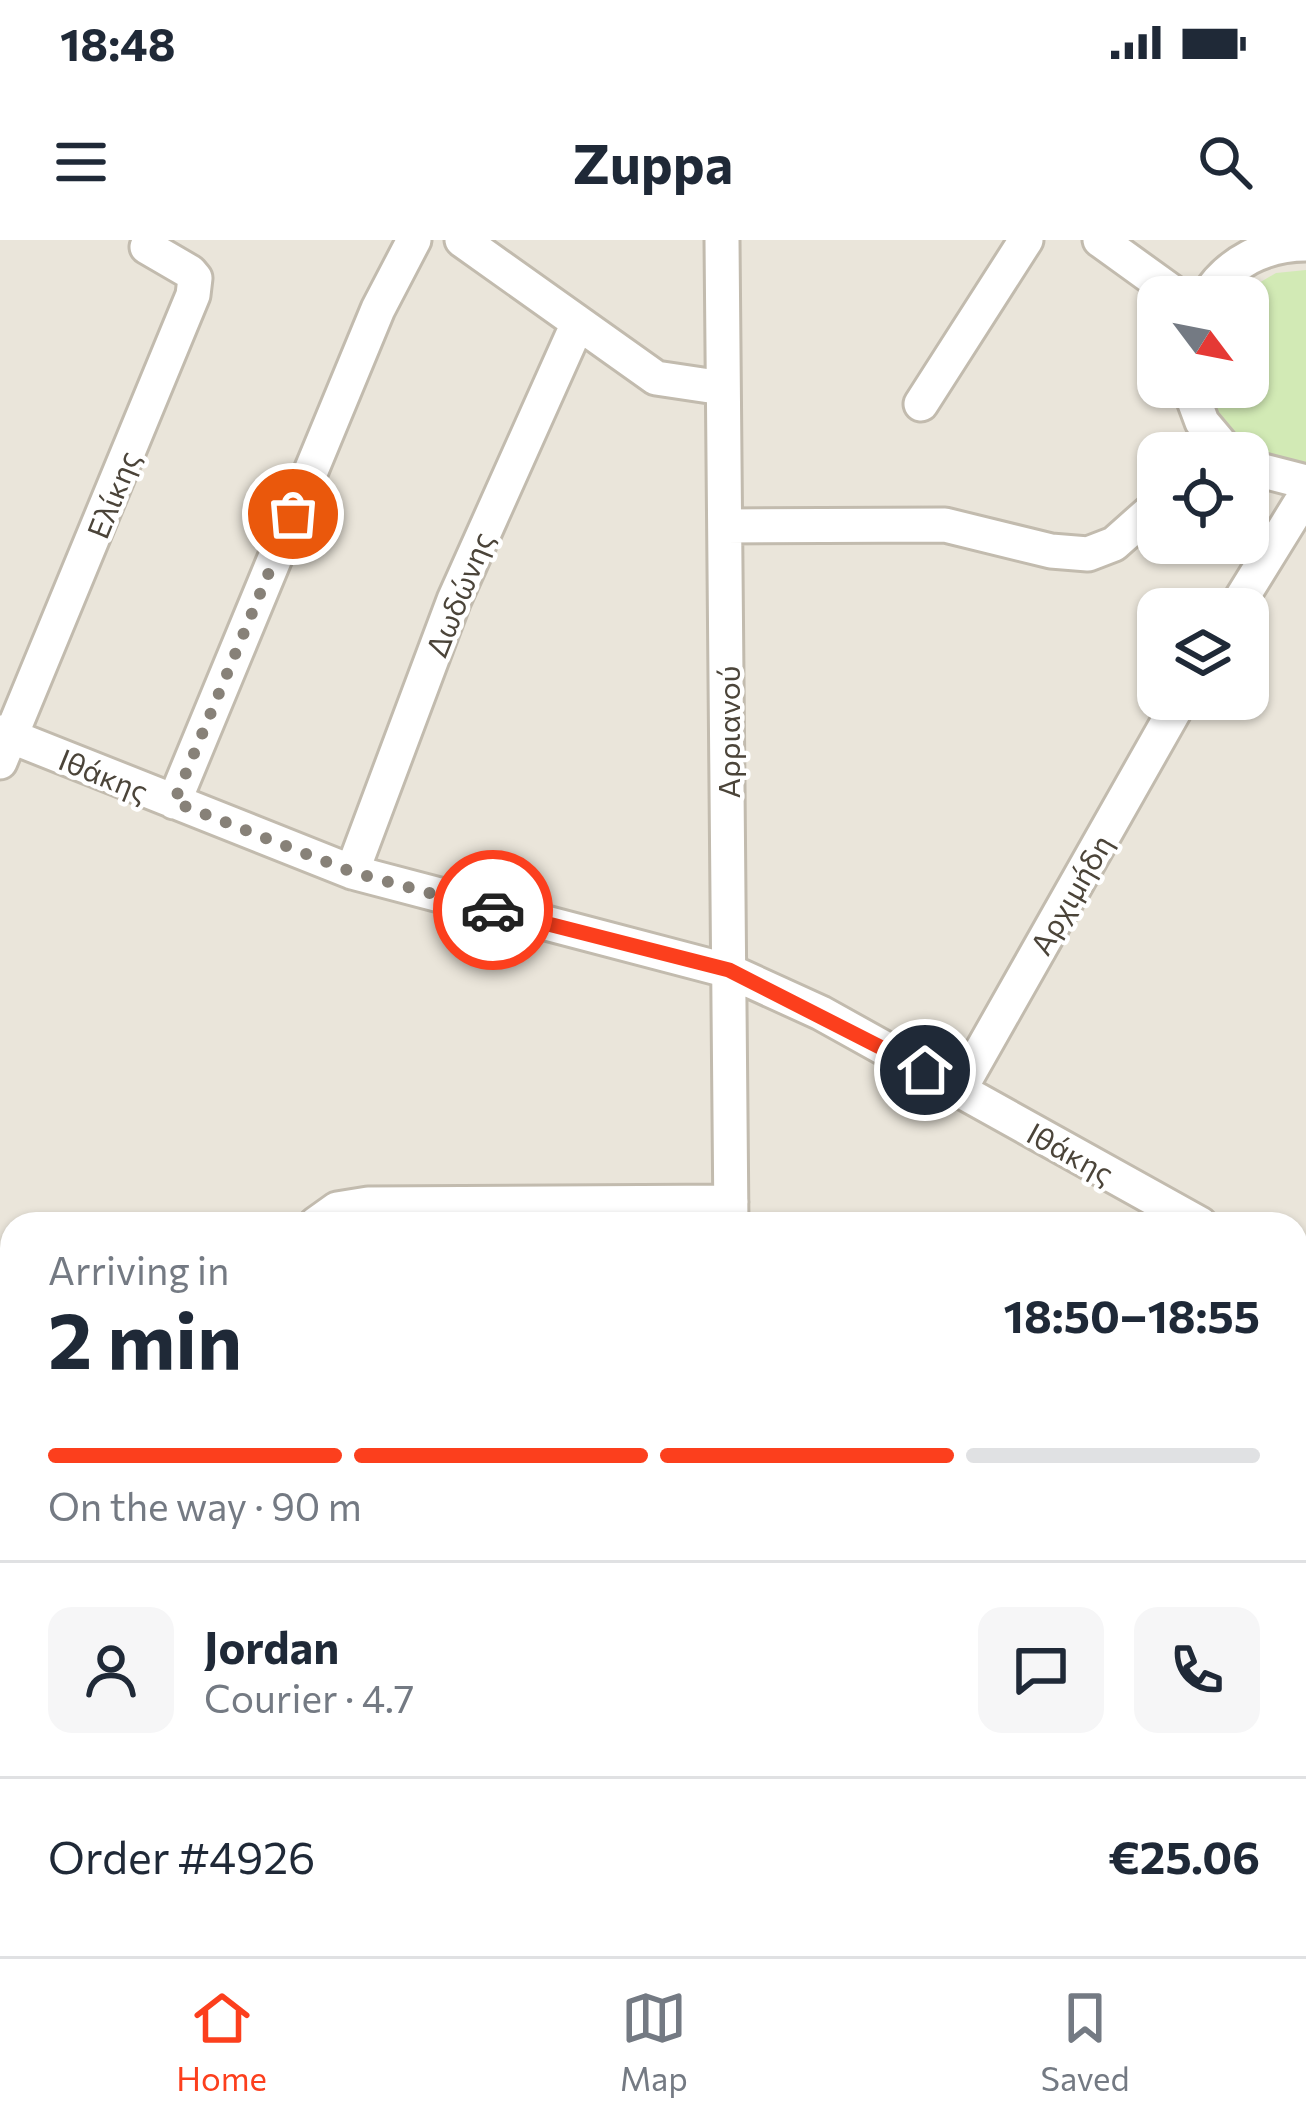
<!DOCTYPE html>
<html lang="en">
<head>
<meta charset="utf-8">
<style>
  body { margin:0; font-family:Commissioner,sans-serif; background:#f6f6f7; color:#1f2937; height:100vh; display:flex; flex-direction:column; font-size:45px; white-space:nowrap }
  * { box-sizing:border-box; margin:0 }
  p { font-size:39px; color:#747a83 }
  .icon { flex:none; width:66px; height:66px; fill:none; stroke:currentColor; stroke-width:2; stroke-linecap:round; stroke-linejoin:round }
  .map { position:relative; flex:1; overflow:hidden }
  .drawer { position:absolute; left:0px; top:972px; width:1308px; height:744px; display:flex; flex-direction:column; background:#fff; border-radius:36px 36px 0 0; box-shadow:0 3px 9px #0004 }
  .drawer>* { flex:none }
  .needle { width:78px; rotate:122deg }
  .buttons { position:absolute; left:1137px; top:36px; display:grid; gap:24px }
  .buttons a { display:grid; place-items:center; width:132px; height:132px; border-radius:24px; background:#fff; box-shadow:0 3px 9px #0004; font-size:60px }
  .pin { position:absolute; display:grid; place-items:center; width:102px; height:102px; color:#fff; margin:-51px; border:6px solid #fff; border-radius:50%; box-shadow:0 3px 12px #0007 }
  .courier { position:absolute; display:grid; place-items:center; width:120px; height:120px; margin:-60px; border:9px solid #fc3f1d; border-radius:50%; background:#fff; color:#222; box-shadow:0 3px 15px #0007 }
  .summary em { font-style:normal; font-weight:700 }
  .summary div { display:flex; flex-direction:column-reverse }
  .summary { display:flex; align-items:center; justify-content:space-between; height:204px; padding:0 48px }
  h1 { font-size:78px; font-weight:700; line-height:90px }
  .bar { display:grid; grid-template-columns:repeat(4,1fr); gap:18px 12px; align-content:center; height:144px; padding:0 48px }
  .bar i { height:15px; border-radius:9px; background:#e0e1e3 }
  .bar .on { background:#fc3f1d }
  .bar p { grid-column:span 4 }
  .line { display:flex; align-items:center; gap:30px; padding:0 48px; border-top:3px solid #e0e1e3 }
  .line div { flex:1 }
  .round { display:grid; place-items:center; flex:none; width:126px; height:126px; border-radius:24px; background:#f6f6f7 }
  .status { display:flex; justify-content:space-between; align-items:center; height:84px; padding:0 60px; background:#fff; direction:ltr }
  .status svg { height:33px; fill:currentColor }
  header { display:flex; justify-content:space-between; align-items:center; height:156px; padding:0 48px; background:#fff; font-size:54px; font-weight:700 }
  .menu { display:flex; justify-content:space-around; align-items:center; height:168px; border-top:3px solid #e0e1e3; background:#fff; font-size:33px; color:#747a83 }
  .menu a { display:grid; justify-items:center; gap:6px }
  .menu .on { color:#fc3f1d }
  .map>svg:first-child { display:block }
  .residential { fill:#eae5da; fill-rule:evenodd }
  .green { fill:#d2eab5 }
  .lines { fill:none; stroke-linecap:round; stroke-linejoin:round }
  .street-casing { stroke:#c2bbae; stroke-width:39 }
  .secondary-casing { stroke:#d6c79b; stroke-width:54 }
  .street { stroke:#fff; stroke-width:33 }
  .secondary { stroke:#fff3cd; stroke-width:48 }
  .done { stroke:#878178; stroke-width:12; stroke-dasharray:0 21.6 }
  .route { stroke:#fc3f1d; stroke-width:15 }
  .labels { text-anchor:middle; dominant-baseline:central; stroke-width:9; stroke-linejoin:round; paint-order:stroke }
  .street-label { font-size:30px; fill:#4b4439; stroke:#fff }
</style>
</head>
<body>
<div class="status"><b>18:48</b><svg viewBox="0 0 49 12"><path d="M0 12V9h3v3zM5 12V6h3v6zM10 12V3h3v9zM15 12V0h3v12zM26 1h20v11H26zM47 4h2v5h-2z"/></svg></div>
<header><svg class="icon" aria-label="menu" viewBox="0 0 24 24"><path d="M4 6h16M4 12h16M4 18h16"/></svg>Zuppa<svg class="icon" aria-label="search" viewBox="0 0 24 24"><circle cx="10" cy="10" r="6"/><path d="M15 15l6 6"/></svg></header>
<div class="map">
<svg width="1306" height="1716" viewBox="0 0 1306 1716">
  <rect width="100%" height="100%" fill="#f6f3ec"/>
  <!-- residential -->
  <path class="residential" d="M0 0H1306V1716H169L138 1704H1296V984H12V1655L0 1651ZM1158 57H1248V147H1158ZM1158 213H1248V303H1158ZM1158 369H1248V459H1158Z"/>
  <!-- green -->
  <path class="green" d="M1306 30V223C1258 223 1221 193 1208 147H1248V57H1235L1276 33Z"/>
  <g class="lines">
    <!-- street casing -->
    <g class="street-casing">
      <path id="street" d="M462 0 656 138 723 148
        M722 0 731 984
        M1100 0 1179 57
        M1207 57C1228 22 1266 4 1306 4
        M1189 147 1202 182 1228 213
        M921 164 1026 0
        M1248 227 1306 242
        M725 286 945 285 1051 311 1088 314 1114 304 1158 265
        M1235 369 1306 254
        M0 492 352 632 729 731 821 773 1200 984
        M0 522 193 55 195 38 190 32 147 7
        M174 562 378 69 414 0
        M352 632 454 360 578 83
        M960 849 1181 459
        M316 984 337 969 368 964 731 962
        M1296 1037 1306 1043
        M0 1138 12 1143
        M0 1291 12 1292
        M0 1471 12 1464
        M0 1673 12 1677
        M81 1704 112 1716
        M255 1704V1716
        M734 1716V1704"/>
    </g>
    <!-- secondary casing -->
    <g class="secondary-casing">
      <path id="secondary" d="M1296 1166 1306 1144
        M897 1716 912 1704"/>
    </g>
    <!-- street -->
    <use href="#street" class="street"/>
    <!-- secondary -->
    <use href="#secondary" class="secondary"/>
  </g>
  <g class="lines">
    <!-- done -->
    <path class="done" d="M293 274 174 562 352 632 493 670"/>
    <!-- route -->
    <path class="route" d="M493 670 729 730 925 830"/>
  </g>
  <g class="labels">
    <!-- street labels -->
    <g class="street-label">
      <text transform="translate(112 254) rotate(-68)">Ελίκης</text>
      <text transform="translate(458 354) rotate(-68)">Δωδώνης</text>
      <text transform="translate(727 492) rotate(-90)">Αρριανού</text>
      <text transform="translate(104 534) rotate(22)">Ιθάκης</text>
      <text transform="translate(1070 654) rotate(-60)">Αρχιμήδη</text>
      <text transform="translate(1071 912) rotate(29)">Ιθάκης</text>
    </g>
  </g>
</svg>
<div class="buttons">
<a><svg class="needle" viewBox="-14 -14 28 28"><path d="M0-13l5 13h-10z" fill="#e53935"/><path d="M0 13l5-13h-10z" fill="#747a83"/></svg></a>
<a><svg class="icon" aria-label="locate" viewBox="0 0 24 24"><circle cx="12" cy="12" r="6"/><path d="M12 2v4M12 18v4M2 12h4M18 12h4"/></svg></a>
<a><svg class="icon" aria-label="layers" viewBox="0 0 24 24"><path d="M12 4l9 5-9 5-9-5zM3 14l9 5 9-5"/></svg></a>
</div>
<div class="pin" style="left:293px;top:274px;background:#ea580c"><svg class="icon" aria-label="bag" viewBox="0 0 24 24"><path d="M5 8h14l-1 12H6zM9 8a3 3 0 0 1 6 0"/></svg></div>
<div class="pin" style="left:925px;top:830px;background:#1f2937"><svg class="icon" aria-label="home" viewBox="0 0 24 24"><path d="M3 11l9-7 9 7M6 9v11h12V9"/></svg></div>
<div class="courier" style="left:493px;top:670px"><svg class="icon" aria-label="car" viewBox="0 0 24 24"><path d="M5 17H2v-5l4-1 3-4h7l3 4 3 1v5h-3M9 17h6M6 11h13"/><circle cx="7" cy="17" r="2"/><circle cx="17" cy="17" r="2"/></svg></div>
<section class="drawer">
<div class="summary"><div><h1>2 min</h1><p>Arriving in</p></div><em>18:50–18:55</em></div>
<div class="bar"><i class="on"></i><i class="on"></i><i class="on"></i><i></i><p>On the way · 90 m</p></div>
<div class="line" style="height:216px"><a class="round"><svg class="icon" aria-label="person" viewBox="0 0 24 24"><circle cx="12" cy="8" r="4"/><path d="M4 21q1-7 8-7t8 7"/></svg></a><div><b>Jordan</b><p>Courier · 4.7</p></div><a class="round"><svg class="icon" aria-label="chat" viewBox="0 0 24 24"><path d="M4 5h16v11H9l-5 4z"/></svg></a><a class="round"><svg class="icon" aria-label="phone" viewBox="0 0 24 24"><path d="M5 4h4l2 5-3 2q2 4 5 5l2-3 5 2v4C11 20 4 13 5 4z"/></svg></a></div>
<div class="line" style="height:156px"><div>Order #4926</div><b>€25.06</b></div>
</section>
</div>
<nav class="menu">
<a class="on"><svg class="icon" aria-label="home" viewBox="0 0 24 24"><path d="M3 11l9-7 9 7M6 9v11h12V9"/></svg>Home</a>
<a><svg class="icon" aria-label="map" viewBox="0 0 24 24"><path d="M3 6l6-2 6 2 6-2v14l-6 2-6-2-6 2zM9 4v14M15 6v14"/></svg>Map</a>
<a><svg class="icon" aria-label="saved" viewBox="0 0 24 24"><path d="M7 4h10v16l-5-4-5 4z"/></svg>Saved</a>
</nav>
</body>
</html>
